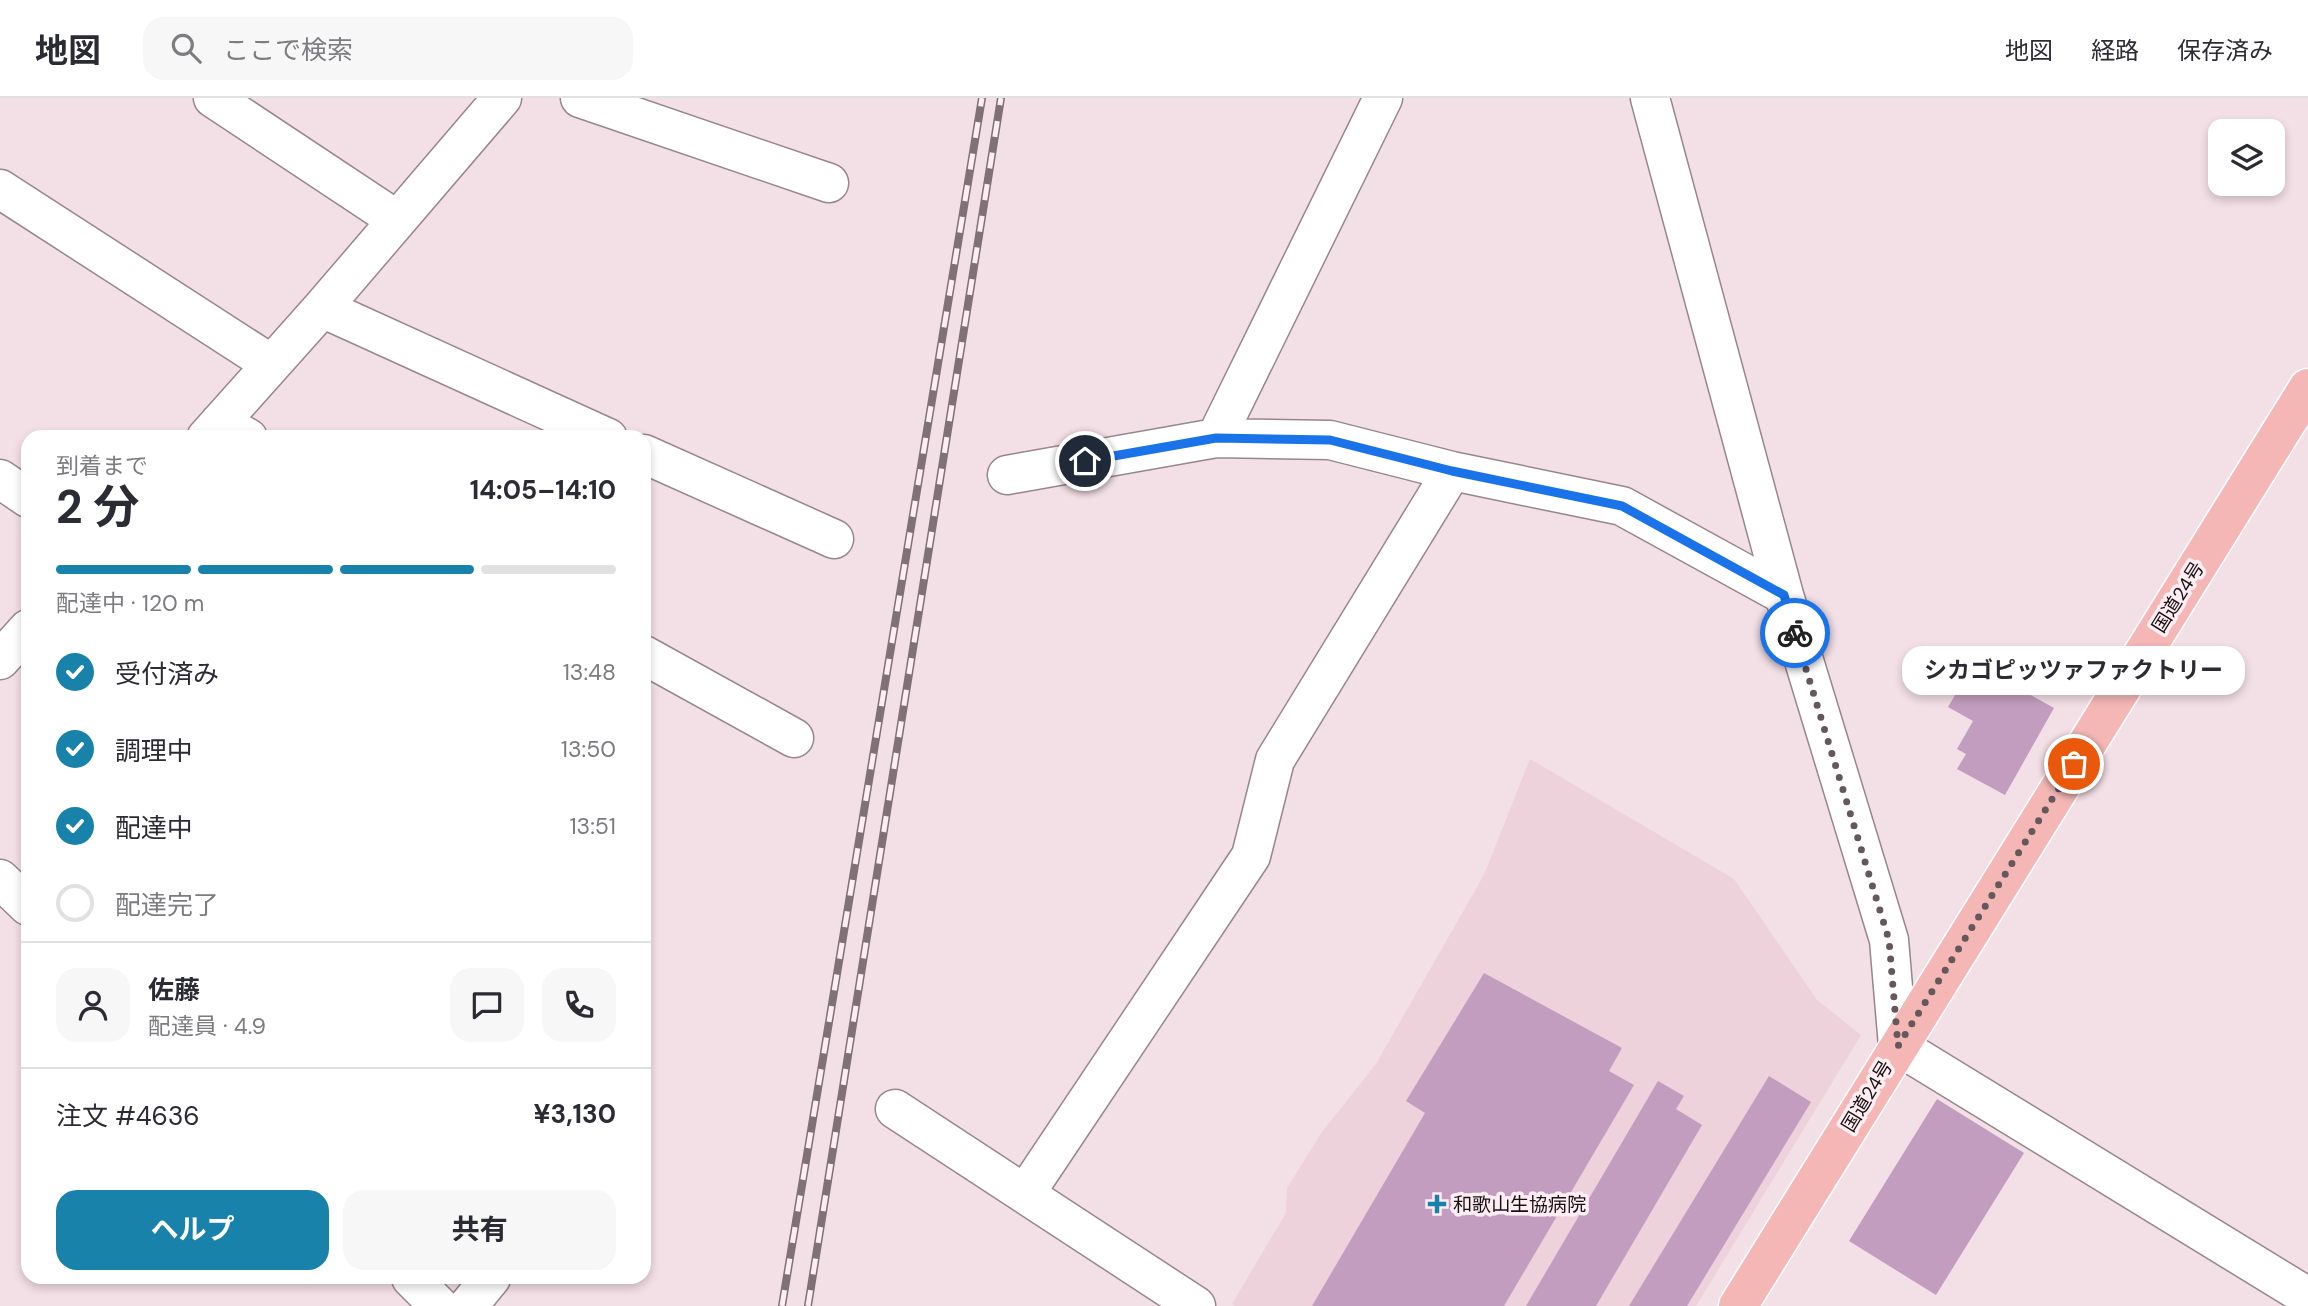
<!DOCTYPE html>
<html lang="ja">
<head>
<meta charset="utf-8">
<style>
  body { margin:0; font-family:"DM Sans","Noto Sans JP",sans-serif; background:#f7f7f7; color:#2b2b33; height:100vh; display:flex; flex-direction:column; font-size:26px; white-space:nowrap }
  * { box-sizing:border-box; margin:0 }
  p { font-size:23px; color:#7c7c81 }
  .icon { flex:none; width:38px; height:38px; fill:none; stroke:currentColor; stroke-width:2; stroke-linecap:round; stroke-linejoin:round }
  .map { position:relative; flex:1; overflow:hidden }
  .side { position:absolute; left:21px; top:332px; width:630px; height:854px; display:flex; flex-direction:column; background:#fff; border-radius:21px; box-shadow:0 4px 10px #0003 }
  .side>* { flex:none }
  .tools { position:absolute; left:2208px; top:21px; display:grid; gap:14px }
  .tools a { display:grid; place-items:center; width:77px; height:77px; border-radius:14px; background:#fff; box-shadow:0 4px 10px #0003; font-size:35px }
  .pin { position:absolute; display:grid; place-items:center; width:60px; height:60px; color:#fff; margin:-30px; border:4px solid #fff; border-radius:50%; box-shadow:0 2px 7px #0007 }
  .courier { position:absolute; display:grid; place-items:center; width:70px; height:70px; margin:-35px; border:5px solid #1a73e8; border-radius:50%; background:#fff; color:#222; box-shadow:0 2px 9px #0007 }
  .bubble { position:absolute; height:49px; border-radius:21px; background:#fff; box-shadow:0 4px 10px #0003; font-size:23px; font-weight:700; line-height:49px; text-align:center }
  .overview em { font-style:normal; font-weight:700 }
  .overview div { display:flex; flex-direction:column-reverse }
  .overview { display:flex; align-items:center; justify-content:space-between; height:119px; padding:0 35px }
  h1 { font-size:46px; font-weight:700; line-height:52px }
  .bar { display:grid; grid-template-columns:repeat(4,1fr); gap:10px 7px; align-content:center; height:84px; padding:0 35px }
  .bar i { height:9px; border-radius:5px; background:#e1e1e2 }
  .bar .active { background:#1882aa }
  .bar p { grid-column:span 4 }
  .line { display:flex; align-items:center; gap:18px; padding:0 35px; border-top:2px solid #e1e1e2 }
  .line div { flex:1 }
  .round { display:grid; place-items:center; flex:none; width:74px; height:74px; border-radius:21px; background:#f7f7f7 }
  ol { padding:0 35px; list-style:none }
  li { display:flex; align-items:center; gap:21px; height:77px }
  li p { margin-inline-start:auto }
  li .icon { padding:7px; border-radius:50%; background:#1882aa; color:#fff; stroke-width:4 }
  li:last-child { color:#7c7c81 }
  li i { width:38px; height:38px; border:4px solid #e1e1e2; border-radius:50% }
  .button { display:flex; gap:14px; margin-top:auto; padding:14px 35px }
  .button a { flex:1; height:80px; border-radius:21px; background:#1882aa; color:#fff; font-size:28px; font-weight:700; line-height:80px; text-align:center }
  .button a+a { background:#f7f7f7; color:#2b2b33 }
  header { display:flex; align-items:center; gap:42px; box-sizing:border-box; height:98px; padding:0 35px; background:#fff; border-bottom:2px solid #e1e1e2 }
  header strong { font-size:33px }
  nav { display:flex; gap:38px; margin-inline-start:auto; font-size:24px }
  .search { width:490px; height:63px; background:#f7f7f7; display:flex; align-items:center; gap:18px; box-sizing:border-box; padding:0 24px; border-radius:21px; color:#7c7c81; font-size:26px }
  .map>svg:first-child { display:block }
  .built { fill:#edd1db }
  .building { fill:#c39dbf }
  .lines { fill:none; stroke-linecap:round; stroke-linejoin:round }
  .street-casing { stroke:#98868c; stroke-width:41 }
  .highway-casing { stroke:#fff; stroke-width:41 }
  .street { stroke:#fff; stroke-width:38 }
  .highway { stroke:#f4b7b6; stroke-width:38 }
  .rail-casing { stroke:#7f7176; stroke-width:8 }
  .rail { stroke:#feeef3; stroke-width:5; stroke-dasharray:16; stroke-linecap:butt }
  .done { stroke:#64585d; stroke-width:7; stroke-dasharray:0 12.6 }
  .route { stroke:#1a73e8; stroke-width:9 }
  .poi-dot { fill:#1882aa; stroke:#feeef3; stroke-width:2.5 }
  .labels { text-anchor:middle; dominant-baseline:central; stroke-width:7; stroke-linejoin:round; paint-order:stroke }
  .street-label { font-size:19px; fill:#171013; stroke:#feeef3 }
  .poi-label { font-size:19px; fill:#171013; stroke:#feeef3; text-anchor:start }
</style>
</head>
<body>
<header>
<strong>地図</strong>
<div class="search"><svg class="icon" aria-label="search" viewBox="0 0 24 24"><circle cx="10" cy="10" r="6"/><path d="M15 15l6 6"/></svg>ここで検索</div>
<nav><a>地図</a><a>経路</a><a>保存済み</a></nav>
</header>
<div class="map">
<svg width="2308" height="1208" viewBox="0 0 2308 1208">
  <rect width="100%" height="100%" fill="#f3dfe6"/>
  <!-- built -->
  <path class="built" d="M1530 661 1734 781 1817 902 1861 937 1696 1208H1235L1232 1206 1286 1115 1287 1090 1322 1034 1376 966 1484 777Z"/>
  <!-- building -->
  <path class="building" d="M1974 565 2054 610 2005 697 1957 671 1966 656 1957 651 1973 623 1948 609Z
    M1484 875 1622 950 1609 973 1634 987 1504 1208H1312L1425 1015 1406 1003Z
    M1769 978 1811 1004 1687 1208H1629Z
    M1658 983 1684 998 1676 1011 1702 1027 1596 1208H1526Z
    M1937 1001 2024 1055 1936 1197 1849 1143Z"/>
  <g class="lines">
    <!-- street casing -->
    <g class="street-casing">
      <path id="street" d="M213 0 397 122
        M580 0 829 85
        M1650 0 1784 497 1889 842 1898 948 2308 1199
        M0 91 271 266
        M322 210 608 340
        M220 324 248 340
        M206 340 322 210 502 0
        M1216 340 1383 0
        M644 356 834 441
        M1007 377 1216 340 1330 342 1452 373 1622 408 1784 497
        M0 381 28 400
        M644 557 794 640
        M0 562 28 531
        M0 781 28 808
        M895 1011 1196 1208
        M1025 1096 1251 758 1275 662 1452 373
        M411 1180 439 1208
        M468 1208 491 1180"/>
    </g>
    <!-- highway casing -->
    <g class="highway-casing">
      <path id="highway" d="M1738 1208 2308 290"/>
    </g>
    <!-- street -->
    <use href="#street" class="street"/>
    <!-- highway -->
    <use href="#highway" class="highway"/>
    <!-- rail casing -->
    <g class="rail-casing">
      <path id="rail" d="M782 1208 982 0
        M808 1208 1001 0"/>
    </g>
    <!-- rail -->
    <use href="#rail" class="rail"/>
  </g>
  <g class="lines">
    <!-- done -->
    <path class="done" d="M1795 535 1889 842 1898 948 2074 666"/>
    <!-- route -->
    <path class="route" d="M1085 363 1216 340 1330 342 1452 373 1622 408 1784 497 1795 535"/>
  </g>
  <!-- markers -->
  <path class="poi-dot" d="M1433.5 1095.5h7v7h7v7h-7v7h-7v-7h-7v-7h7z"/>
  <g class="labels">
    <!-- street labels -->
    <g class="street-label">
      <text transform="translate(2178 499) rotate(-58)">国道24号</text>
      <text transform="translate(1867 998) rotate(-59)">国道24号</text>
    </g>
    <!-- poi labels -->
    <g class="poi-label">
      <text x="1453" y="1106">和歌山生協病院</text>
    </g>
  </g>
</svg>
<div class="tools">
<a><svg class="icon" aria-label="layers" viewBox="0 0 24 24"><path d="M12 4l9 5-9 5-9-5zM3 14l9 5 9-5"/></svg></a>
</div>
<div class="pin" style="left:2074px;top:666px;background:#ea580c"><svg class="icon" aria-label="bag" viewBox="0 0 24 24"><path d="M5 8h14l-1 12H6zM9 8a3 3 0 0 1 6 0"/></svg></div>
<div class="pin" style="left:1085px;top:363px;background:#1f2937"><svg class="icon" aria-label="home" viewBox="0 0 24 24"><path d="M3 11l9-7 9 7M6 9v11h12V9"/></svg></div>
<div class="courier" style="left:1795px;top:535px"><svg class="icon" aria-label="bike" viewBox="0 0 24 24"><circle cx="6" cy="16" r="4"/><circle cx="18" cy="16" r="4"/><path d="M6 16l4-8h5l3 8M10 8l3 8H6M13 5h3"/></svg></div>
<div class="bubble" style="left:1902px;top:548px;width:343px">シカゴピッツァファクトリー</div>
<section class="side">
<div class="overview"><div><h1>2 分</h1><p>到着まで</p></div><em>14:05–14:10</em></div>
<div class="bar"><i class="active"></i><i class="active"></i><i class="active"></i><i></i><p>配達中 · 120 m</p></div>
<ol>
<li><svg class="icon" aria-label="check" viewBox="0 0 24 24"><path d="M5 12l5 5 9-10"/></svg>受付済み<p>13:48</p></li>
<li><svg class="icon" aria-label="check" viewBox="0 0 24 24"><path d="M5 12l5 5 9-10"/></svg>調理中<p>13:50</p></li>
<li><svg class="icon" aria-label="check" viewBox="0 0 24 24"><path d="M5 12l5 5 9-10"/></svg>配達中<p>13:51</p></li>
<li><i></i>配達完了</li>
</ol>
<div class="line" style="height:126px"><a class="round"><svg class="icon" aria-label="person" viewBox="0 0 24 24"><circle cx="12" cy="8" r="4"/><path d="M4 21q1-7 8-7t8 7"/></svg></a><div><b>佐藤</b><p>配達員 · 4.9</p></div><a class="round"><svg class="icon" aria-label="chat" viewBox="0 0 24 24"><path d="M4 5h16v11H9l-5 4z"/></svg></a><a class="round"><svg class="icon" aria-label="phone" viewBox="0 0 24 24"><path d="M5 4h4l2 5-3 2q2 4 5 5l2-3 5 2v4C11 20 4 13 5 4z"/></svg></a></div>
<div class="line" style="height:91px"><div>注文 #4636</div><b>¥3,130</b></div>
<div class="button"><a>ヘルプ</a><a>共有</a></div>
</section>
</div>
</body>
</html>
